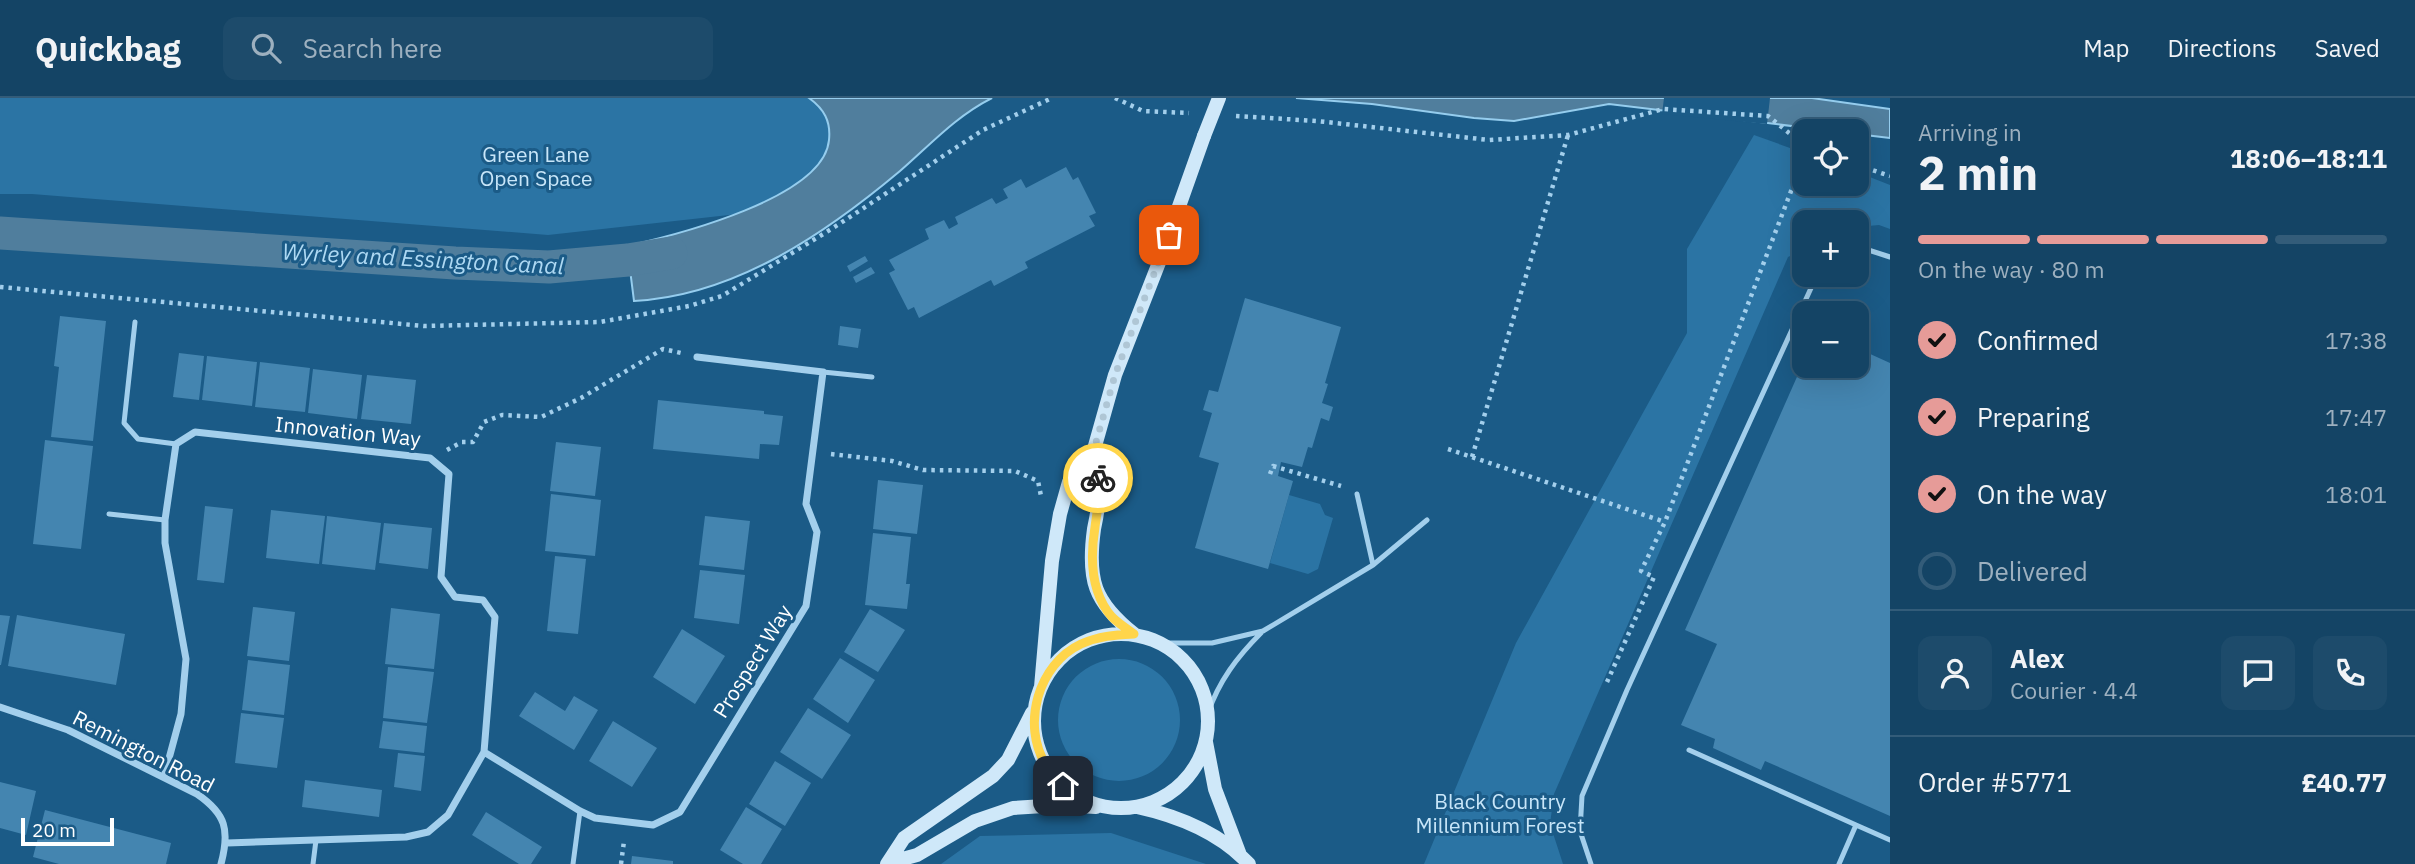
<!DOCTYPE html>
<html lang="en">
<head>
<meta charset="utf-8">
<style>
  body { margin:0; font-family:"IBM Plex Sans",sans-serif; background:#1d4b6b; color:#f1f3f6; height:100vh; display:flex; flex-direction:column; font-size:26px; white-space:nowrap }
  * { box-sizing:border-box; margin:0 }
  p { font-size:23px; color:#9db0bf }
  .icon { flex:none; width:38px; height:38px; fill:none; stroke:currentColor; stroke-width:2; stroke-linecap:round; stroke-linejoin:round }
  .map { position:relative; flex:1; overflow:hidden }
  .drawer { display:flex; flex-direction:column; background:#144465; width:525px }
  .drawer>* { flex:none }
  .buttons { position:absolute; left:1792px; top:21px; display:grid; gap:14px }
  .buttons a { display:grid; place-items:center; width:77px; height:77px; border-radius:14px; background:#144465; box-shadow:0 7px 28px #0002,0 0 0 2px #335c79; font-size:35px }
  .scale { position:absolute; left:21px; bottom:18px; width:93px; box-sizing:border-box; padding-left:7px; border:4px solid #fff; border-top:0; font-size:19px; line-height:24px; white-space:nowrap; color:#fff; -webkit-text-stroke:5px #1b5b87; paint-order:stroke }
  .pin { position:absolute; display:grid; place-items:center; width:60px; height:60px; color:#fff; margin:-30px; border-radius:14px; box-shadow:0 4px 10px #0006 }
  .courier { position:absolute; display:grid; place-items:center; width:70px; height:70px; margin:-35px; border:5px solid #ffd54a; border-radius:50%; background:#fff; color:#222; box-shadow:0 2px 9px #0007 }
  .summary em { font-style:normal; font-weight:800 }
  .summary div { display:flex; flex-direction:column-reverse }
  .summary { display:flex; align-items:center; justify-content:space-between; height:119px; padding:0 28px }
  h1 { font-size:46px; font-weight:800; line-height:52px }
  .bar { display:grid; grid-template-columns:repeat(4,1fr); gap:10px 7px; align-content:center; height:84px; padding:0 28px }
  .bar i { height:9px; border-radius:5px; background:#335c79 }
  .bar .active { background:#e69b98 }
  .bar p { grid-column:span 4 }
  .line { display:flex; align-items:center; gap:18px; padding:0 28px; border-top:2px solid #335c79 }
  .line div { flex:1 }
  .round { display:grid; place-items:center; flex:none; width:74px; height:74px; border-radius:14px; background:#1d4b6b }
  ol { padding:0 28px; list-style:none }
  li { display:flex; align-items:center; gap:21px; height:77px }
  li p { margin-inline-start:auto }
  li .icon { padding:7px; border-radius:50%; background:#e69b98; color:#111; stroke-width:4 }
  li:last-child { color:#9db0bf }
  li i { width:38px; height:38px; border:4px solid #335c79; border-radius:50% }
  header { display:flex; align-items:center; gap:42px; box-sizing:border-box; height:98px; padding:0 35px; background:#144465; border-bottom:2px solid #335c79 }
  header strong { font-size:33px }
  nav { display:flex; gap:38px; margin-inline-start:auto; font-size:24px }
  .search { width:490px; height:63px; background:#1d4b6b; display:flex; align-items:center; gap:18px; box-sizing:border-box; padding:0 24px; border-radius:14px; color:#9db0bf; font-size:26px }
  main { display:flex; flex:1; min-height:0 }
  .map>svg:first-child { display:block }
  .green { fill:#2b74a4 }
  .water { fill:#507e9d; stroke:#95cdee; stroke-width:2 }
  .pier { fill:#1b5b87 }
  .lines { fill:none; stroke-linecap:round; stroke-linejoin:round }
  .canal { stroke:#507e9d; stroke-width:33 }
  .building { fill:#4485b0 }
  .path { stroke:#a3cfec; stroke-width:4.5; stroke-dasharray:3.5 5; stroke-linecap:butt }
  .lane { stroke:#a3cfec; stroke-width:5 }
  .street { stroke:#a3cfec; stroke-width:7 }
  .secondary { stroke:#cfe8f9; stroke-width:14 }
  .secondary-bridge { stroke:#cfe8f9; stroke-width:14 }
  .done { stroke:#afc6d5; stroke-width:7; stroke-dasharray:0 12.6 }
  .route { stroke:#ffd54a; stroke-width:9 }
  .labels { text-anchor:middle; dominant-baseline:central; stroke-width:6; stroke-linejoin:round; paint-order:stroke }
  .park-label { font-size:21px; fill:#c8e6f9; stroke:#1b5b87 }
  .street-label { font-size:21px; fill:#fff; stroke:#1b5b87 }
  .water-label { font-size:23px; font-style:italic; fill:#aed9f3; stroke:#1b5b87 }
</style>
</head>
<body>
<header>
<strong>Quickbag</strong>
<div class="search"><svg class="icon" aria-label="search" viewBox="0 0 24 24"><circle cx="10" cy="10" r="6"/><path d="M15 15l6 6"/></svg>Search here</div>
<nav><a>Map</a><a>Directions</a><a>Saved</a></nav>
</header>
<main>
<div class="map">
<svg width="1890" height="766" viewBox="0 0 1890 766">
  <rect width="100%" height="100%" fill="#1b5b87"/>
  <!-- green -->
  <path class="green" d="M0 0H809C821 9 831 21 829 37 829 42 830 49 828 54 820 77 761 107 738 116L548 137 32 96H0Z
    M1754 37 1804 55V86H1857V74L1890 87V131L1879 127 1857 129V124H1804V151L1788 159 1554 696 1550 726 1563 766H1424L1516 545 1687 235V151Z
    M1289 397 1320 406 1325 417 1333 420 1318 471 1308 476 1270 465Z
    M1058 622a61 61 0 1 1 122 0a61 61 0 1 1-122 0Z
    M1111 735 1206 766H941L980 738Z"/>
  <!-- water -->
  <path class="water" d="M809 0H992C956 18 930 47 900 73 825 136 734 198 634 203L627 148C676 137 824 100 829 42 831 23 824 11 809 0Z
    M1296 0H1812L1890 11V40L1857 36V33H1833L1609 6 1514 23 1474 20 1372 6Z"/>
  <!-- pier -->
  <path class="pier" d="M1664 0H1770L1767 26 1662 16Z"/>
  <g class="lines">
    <!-- canal -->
    <path class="canal" d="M0 135 455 165 549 169 628 162 671 155"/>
  </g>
  <!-- building -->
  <path class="building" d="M1066 69 1073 82 1078 79 1096 115 1089 118 1095 128 1025 164 1028 170 994 188 991 182 919 220 914 209 908 212 889 175 895 172 889 162 929 141 925 131 944 122 949 131 958 126 955 119 992 100 996 106 1008 100 1003 91 1021 81 1026 90Z
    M865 158 868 163 850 174 847 168Z
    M871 169 875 175 856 185 853 179Z
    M1245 200 1341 229 1325 285 1328 286 1322 305 1333 309 1329 323 1321 320 1312 350 1308 349 1302 369 1281 364 1278 378 1293 383 1268 471 1195 450 1219 365 1199 359 1212 315 1203 312 1209 292 1218 294Z
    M60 218 106 223 93 343 51 339 59 269 54 268Z
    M840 228 861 231 858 250 838 247Z
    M1857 250 1890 265V718L1765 663 1761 672 1713 650 1715 641 1681 627 1717 546 1685 532 1804 263V268H1857Z
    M179 255 204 258 199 302 173 299Z
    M207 258 257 264 252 308 202 302Z
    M260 264 310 270 305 314 255 309Z
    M313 271 362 277 357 321 308 315Z
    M367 277 416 282 411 326 361 321Z
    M658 302 764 313V316L783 318 779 347 760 346 759 361 653 351Z
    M45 342 93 348 81 451 33 446Z
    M556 344 601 349 595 398 550 393Z
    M878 382 923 387 917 436 873 431Z
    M551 396 601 402 595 458 545 453Z
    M205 408 233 411 224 485 197 482Z
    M271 412 325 418 319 466 266 460Z
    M327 418 381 425 375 472 322 466Z
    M705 418 750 423 744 472 699 467Z
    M384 425 432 430 428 471 379 465Z
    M873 435 911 439 906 486H910L907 511 865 507Z
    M555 458 586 461 578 536 547 533Z
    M700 472 745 477 739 526 694 520Z
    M253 509 295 514 289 563 247 558Z
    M391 510 440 516 434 571 385 566Z
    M870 511 905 532 878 574 844 554Z
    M0 517 10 518 1 567H0Z
    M17 517 125 536 116 587 8 568Z
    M682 531 725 558 695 606 653 579Z
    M840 560 875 582 848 625 813 601Z
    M248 562 290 567 284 617 242 612Z
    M388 569 434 574 427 625 383 620Z
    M535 594 565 613 574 598 598 612 574 652 519 618Z
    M808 610 851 637 822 681 780 654Z
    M241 615 284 620 277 670 235 665Z
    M383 623 427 628 424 655 379 650Z
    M613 623 657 650 632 689 589 663Z
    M398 655 425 658 421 693 394 689Z
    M775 663 811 685 785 728 749 706Z
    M305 682 382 692 379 719 302 709Z
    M0 684 36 693 26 737 0 730Z
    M746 709 782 731 761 766H743L720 752Z
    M45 712 171 745 166 766H59L33 759Z
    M486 714 542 749 531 766H519L472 737Z
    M632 758 673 763V766H631Z"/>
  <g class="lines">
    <!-- path -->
    <path class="path" d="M1115 0 1143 13 1189 15
      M1236 18 1317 23 1489 42 1568 37 1663 11 1768 18 1804 47
      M1857 67 1890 78
      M0 189 424 228 600 224 689 208 722 198 833 130 983 32 1052 0
      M1448 351 1665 424
      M447 352 462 344H473L484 324 502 317 541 319 581 300 663 251 681 255
      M831 356 892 363 923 372 1015 373 1038 383 1041 398
      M1472 359 1568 37
      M1270 376 1273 368 1341 388
      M1607 584 1654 479 1641 473 1665 424 1804 59
      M621 766 624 743"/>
    <!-- lane -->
    <path class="lane" d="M1857 151 1862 150 1890 159
      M135 224 124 325 138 341 176 346
      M823 274 872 279
      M1357 396 1373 467
      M109 416 165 422
      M1161 545H1212L1263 533 1373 467 1427 422
      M1208 615C1219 583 1237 559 1261 535
      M1689 652 1856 727
      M313 766 316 742
      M573 766 580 713
      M1591 766 1580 733 1582 698 1627 592 1817 177
      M1839 766 1856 727 1890 742"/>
    <!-- street -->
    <path class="street" d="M0 609 68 632 197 696C226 716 230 732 221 766
      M484 654 580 713 595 720 653 727 680 714 806 508 817 434 806 406 823 274 697 259
      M164 679 181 616 186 561 165 445V422L176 346 195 334 430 360 449 376 441 479 455 499 483 502 495 519 484 654 448 717 428 734 406 739 227 745"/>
    <!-- secondary -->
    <path class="secondary" d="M1093 355C1095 365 1098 376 1099 387 1100 401 1097 417 1094 431 1087 482 1094 504 1134 536
      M1034 623a87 87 0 1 1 174 0a87 87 0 1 1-174 0Z
      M1041 589 1052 463 1060 416 1069 384 1093 355 1115 277 1160 162 1204 38
      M1206 644 1215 691 1240 757
      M1137 709C1178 718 1220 735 1249 766
      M888 765 917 757 975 723 1013 710 1060 707 1096 709
      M887 766 904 740 993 678 1008 662 1032 615"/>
    <!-- secondary-bridge -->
    <path class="secondary-bridge" d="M1204 38 1219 0"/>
  </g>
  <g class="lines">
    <!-- done -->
    <path class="done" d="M1098 380 1093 355 1115 277 1169 137"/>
    <!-- route -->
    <path class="route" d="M1063 688C1057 681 1051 675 1046 667 1021 627 1038 566 1081 546 1099 538 1114 537 1134 536 1127 531 1118 525 1112 519 1090 494 1090 460 1095 429 1097 413 1101 396 1098 380"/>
  </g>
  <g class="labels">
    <!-- park labels -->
    <g class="park-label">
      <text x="536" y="56">Green Lane<tspan x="536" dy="24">Open Space</tspan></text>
      <text x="1500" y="703">Black Country<tspan x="1500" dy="24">Millennium Forest</tspan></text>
    </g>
    <!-- street labels -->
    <g class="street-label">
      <text transform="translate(348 333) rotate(6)">Innovation Way</text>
      <text transform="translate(752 563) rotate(-58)">Prospect Way</text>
      <text transform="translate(144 653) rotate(27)">Remington Road</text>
    </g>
    <!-- water labels -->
    <g class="water-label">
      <text transform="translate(423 160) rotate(3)">Wyrley and Essington Canal</text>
    </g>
  </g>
</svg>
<div class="buttons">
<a><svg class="icon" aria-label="locate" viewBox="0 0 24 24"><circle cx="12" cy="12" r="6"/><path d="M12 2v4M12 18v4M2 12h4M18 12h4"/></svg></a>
<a>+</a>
<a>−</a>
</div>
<div class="scale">20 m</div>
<div class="pin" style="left:1169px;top:137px;background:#ea580c"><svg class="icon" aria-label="bag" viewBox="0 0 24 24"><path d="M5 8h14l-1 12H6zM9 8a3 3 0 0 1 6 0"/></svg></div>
<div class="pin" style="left:1063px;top:688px;background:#1f2937"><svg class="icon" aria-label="home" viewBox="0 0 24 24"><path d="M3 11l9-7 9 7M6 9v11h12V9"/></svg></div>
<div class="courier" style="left:1098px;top:380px"><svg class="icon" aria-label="bike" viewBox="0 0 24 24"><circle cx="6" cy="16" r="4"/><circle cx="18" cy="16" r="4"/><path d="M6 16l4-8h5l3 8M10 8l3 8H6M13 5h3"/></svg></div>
</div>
<section class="drawer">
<div class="summary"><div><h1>2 min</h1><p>Arriving in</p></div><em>18:06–18:11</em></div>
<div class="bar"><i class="active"></i><i class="active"></i><i class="active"></i><i></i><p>On the way · 80 m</p></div>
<ol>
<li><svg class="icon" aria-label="check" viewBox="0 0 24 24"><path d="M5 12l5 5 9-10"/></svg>Confirmed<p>17:38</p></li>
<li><svg class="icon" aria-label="check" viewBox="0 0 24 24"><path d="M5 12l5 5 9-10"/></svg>Preparing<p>17:47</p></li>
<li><svg class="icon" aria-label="check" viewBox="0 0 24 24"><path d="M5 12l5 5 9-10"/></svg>On the way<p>18:01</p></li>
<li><i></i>Delivered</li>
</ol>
<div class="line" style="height:126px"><a class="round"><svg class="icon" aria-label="person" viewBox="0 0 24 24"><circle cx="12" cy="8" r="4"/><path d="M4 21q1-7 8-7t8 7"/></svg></a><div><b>Alex</b><p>Courier · 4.4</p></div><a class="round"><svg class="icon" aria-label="chat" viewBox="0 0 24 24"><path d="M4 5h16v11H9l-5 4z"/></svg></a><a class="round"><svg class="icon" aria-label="phone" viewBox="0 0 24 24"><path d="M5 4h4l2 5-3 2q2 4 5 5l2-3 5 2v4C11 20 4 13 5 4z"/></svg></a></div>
<div class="line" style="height:91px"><div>Order #5771</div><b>£40.77</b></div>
</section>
</main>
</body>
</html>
